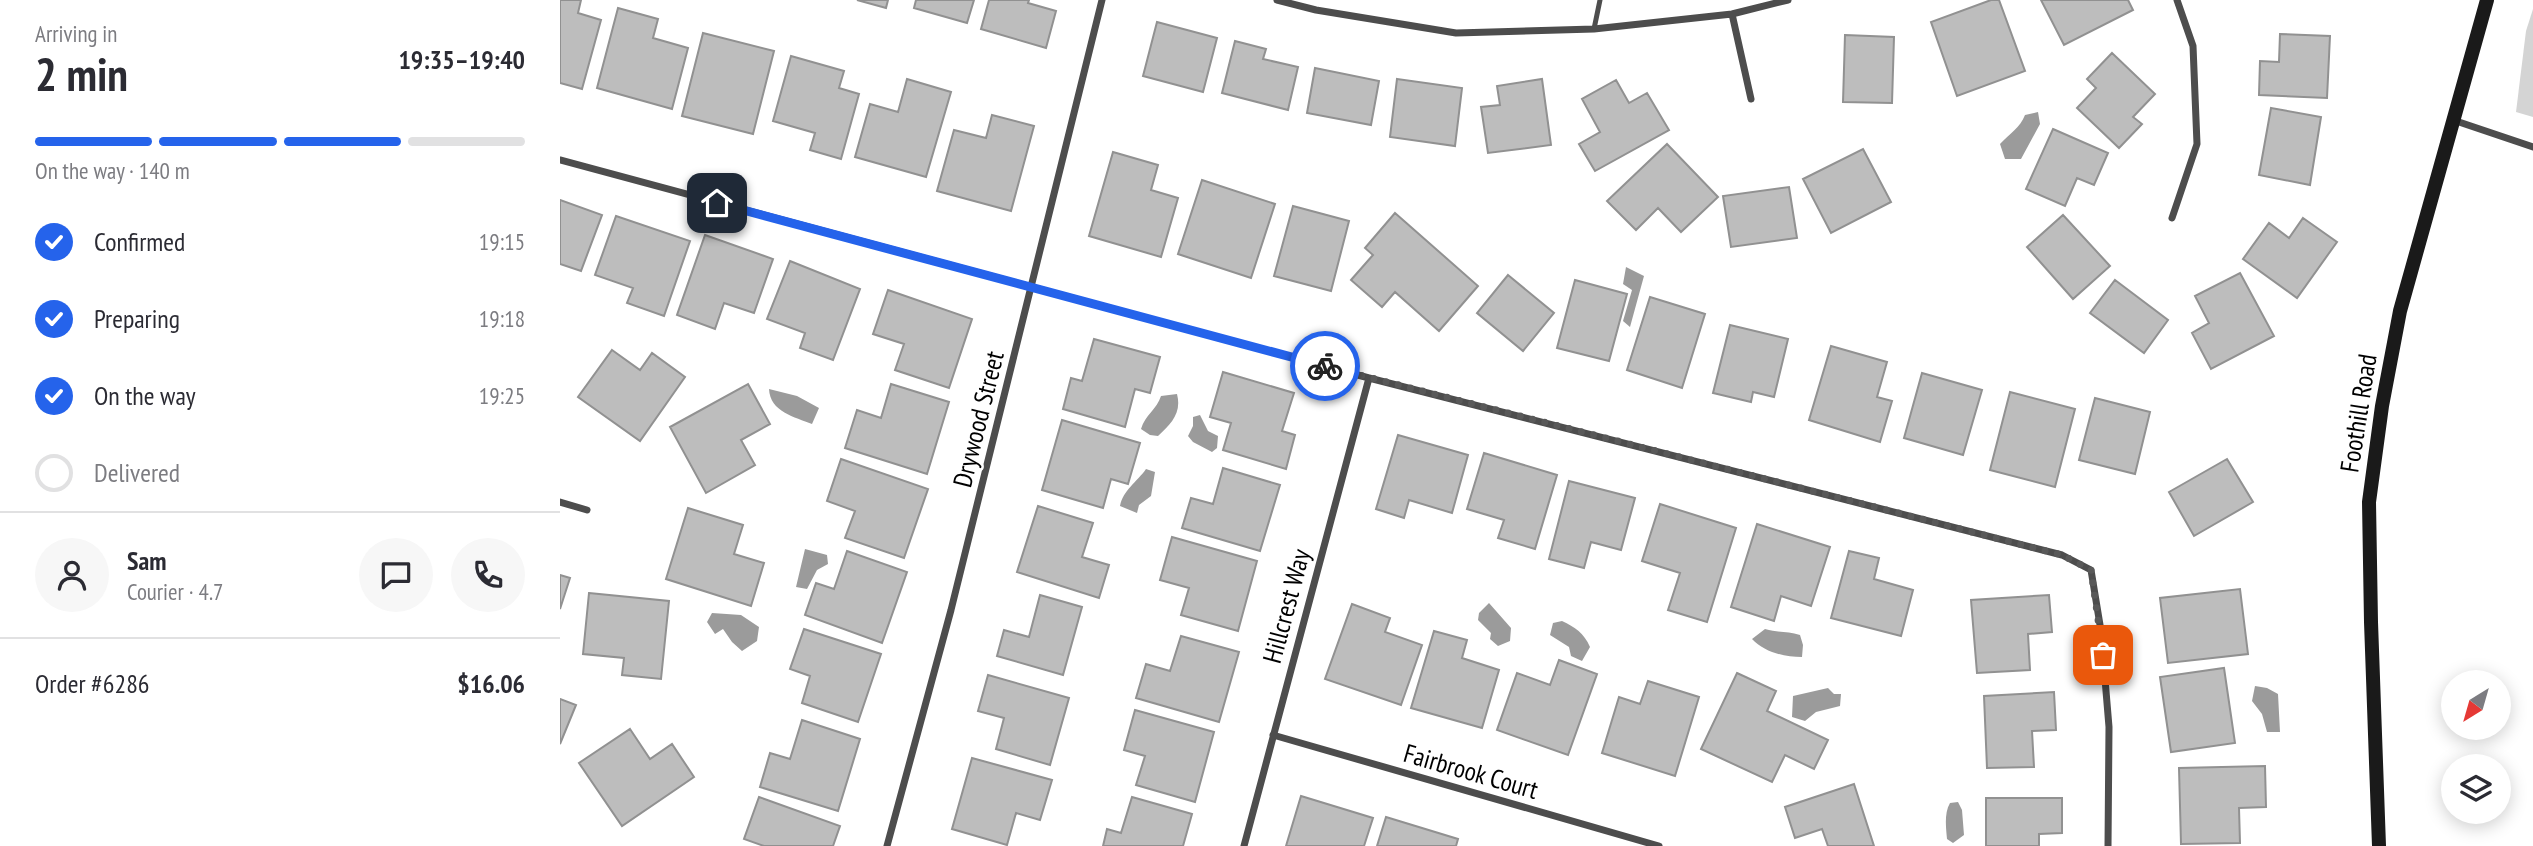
<!DOCTYPE html>
<html lang="en">
<head>
<meta charset="utf-8">
<style>
  body { margin:0; font-family:"PT Sans Narrow",sans-serif; background:#f7f7f7; color:#2b2b33; height:100vh; display:flex; flex-direction:column; font-size:26px; white-space:nowrap }
  * { box-sizing:border-box; margin:0 }
  p { font-size:23px; color:#7c7c81 }
  .icon { flex:none; width:38px; height:38px; fill:none; stroke:currentColor; stroke-width:2; stroke-linecap:round; stroke-linejoin:round }
  .map { position:relative; flex:1; overflow:hidden }
  .panel { display:flex; flex-direction:column; background:#fff; width:560px }
  .panel>* { flex:none }
  .needle { width:46px; rotate:217deg }
  .fabs { position:absolute; left:1881px; top:670px; display:grid; gap:14px }
  .fabs a { display:grid; place-items:center; width:70px; height:70px; border-radius:50%; background:#fff; box-shadow:0 4px 18px #0003; font-size:35px }
  .pin { position:absolute; display:grid; place-items:center; width:60px; height:60px; color:#fff; margin:-30px; border-radius:14px; box-shadow:0 4px 10px #0006 }
  .courier { position:absolute; display:grid; place-items:center; width:70px; height:70px; margin:-35px; border:5px solid #2563eb; border-radius:50%; background:#fff; color:#222; box-shadow:0 2px 9px #0007 }
  .headline em { font-style:normal; font-weight:800 }
  .headline div { display:flex; flex-direction:column-reverse }
  .headline { display:flex; align-items:center; justify-content:space-between; height:119px; padding:0 35px }
  h1 { font-size:46px; font-weight:800; line-height:52px }
  .bar { display:grid; grid-template-columns:repeat(4,1fr); gap:10px 7px; align-content:center; height:84px; padding:0 35px }
  .bar i { height:9px; border-radius:5px; background:#e1e1e2 }
  .bar .on { background:#2563eb }
  .bar p { grid-column:span 4 }
  .line { display:flex; align-items:center; gap:18px; padding:0 35px; border-top:2px solid #e1e1e2 }
  .line div { flex:1 }
  .round { display:grid; place-items:center; flex:none; width:74px; height:74px; border-radius:37px; background:#f7f7f7 }
  ol { padding:0 35px; list-style:none }
  li { display:flex; align-items:center; gap:21px; height:77px }
  li p { margin-inline-start:auto }
  li .icon { padding:7px; border-radius:50%; background:#2563eb; color:#fff; stroke-width:4 }
  li:last-child { color:#7c7c81 }
  li i { width:38px; height:38px; border:4px solid #e1e1e2; border-radius:50% }
  main { display:flex; flex:1; min-height:0 }
  .map>svg:first-child { display:block }
  .green { fill:#d4d4d4 }
  .water { fill:#9b9b9b }
  .building { fill:#bdbdbd; stroke:#919191; stroke-width:2 }
  .lines { fill:none; stroke-linecap:round; stroke-linejoin:round }
  .lane { stroke:#4d4d4d; stroke-width:5 }
  .street { stroke:#4d4d4d; stroke-width:7 }
  .secondary { stroke:#1a1a1a; stroke-width:14 }
  .done { stroke:#595959; stroke-width:7; stroke-dasharray:0 12.6 }
  .route { stroke:#2563eb; stroke-width:9 }
  .labels { text-anchor:middle; dominant-baseline:central; stroke-width:5; stroke-linejoin:round; paint-order:stroke }
  .street-label { font-size:26px; fill:#000; stroke:#fff }
</style>
</head>
<body>
<main>
<section class="panel">
<div class="headline"><div><h1>2 min</h1><p>Arriving in</p></div><em>19:35–19:40</em></div>
<div class="bar"><i class="on"></i><i class="on"></i><i class="on"></i><i></i><p>On the way · 140 m</p></div>
<ol>
<li><svg class="icon" aria-label="check" viewBox="0 0 24 24"><path d="M5 12l5 5 9-10"/></svg>Confirmed<p>19:15</p></li>
<li><svg class="icon" aria-label="check" viewBox="0 0 24 24"><path d="M5 12l5 5 9-10"/></svg>Preparing<p>19:18</p></li>
<li><svg class="icon" aria-label="check" viewBox="0 0 24 24"><path d="M5 12l5 5 9-10"/></svg>On the way<p>19:25</p></li>
<li><i></i>Delivered</li>
</ol>
<div class="line" style="height:126px"><a class="round"><svg class="icon" aria-label="person" viewBox="0 0 24 24"><circle cx="12" cy="8" r="4"/><path d="M4 21q1-7 8-7t8 7"/></svg></a><div><b>Sam</b><p>Courier · 4.7</p></div><a class="round"><svg class="icon" aria-label="chat" viewBox="0 0 24 24"><path d="M4 5h16v11H9l-5 4z"/></svg></a><a class="round"><svg class="icon" aria-label="phone" viewBox="0 0 24 24"><path d="M5 4h4l2 5-3 2q2 4 5 5l2-3 5 2v4C11 20 4 13 5 4z"/></svg></a></div>
<div class="line" style="height:91px"><div>Order #6286</div><b>$16.06</b></div>
</section>
<div class="map">
<svg width="1973" height="846" viewBox="0 0 1973 846">
  <rect width="100%" height="100%" fill="#fff"/>
  <!-- green -->
  <path class="green" d="M1973 9V117L1956 112 1966 31Z"/>
  <!-- water -->
  <path class="water" d="M1478 112 1480 124 1461 159H1445L1440 144C1450 133 1460 128 1465 115Z
    M1066 267 1084 276 1070 327 1063 321 1072 290 1063 284Z
    M209 389 237 396 259 408 252 424C235 417 210 412 209 389Z
    M617 394C622 413 611 424 598 436L590 435 581 429C585 415 597 409 601 396Z
    M640 415 648 431 658 436 657 448 652 452 633 442 628 436 633 426V417Z
    M586 469 595 472 591 496 579 505 577 513 560 506C563 490 577 482 586 469Z
    M245 549 267 555 268 564 257 570 247 589 236 587Z
    M929 603 951 628 950 641 938 646 930 639 931 633 918 620 919 613Z
    M152 613 181 615 199 627 197 641 182 651 172 642 163 629 155 634 147 622Z
    M1002 621C1015 627 1024 633 1030 647L1022 661 1011 656 1009 647 990 635 993 623Z
    M1205 629C1218 633 1228 631 1240 635L1243 645 1242 657C1224 657 1204 652 1192 639Z
    M1695 686 1707 688 1718 694 1720 732H1707L1702 714 1692 701Z
    M1268 688 1274 694H1281L1280 706 1256 712 1245 721 1232 717 1233 696Z
    M1398 802 1402 810 1404 835 1393 843 1387 839C1386 828 1384 813 1390 803Z"/>
  <!-- building -->
  <path class="building" d="M0 0H21L18 13 41 20 22 89 0 83Z
    M297 0H328L326 8Z
    M356 0H414L407 23 354 8Z
    M429 0H469L468 3 496 11 486 48 421 29Z
    M1431 0H1439L1465 71 1397 96 1371 22Z
    M1481 0H1568L1573 10 1504 45Z
    M58 8 98 19 93 38 128 48 112 109 37 88Z
    M597 22 657 38 643 92 583 76Z
    M143 33 214 51 193 134 122 116Z
    M1720 34 1770 36 1767 98 1699 95 1700 61 1719 62Z
    M1285 35 1334 37 1332 103 1283 102Z
    M675 41 706 49 703 59 738 67 728 110 662 93Z
    M1552 53 1595 94 1573 117 1582 124 1559 148 1517 108 1536 88 1527 79Z
    M231 56 284 71 279 88 299 94 281 159 250 150 255 133 213 121Z
    M755 68 819 81 811 125 747 113Z
    M347 79 391 92 366 177 295 157 310 104 338 112Z
    M837 79 902 88 895 146 830 137Z
    M982 79 991 145 928 153 921 107 940 105 937 86Z
    M1056 80 1069 103 1087 93 1109 130 1035 171 1019 144 1040 132 1022 99Z
    M1711 108 1761 117 1750 185 1699 175Z
    M432 115 474 126 451 211 377 191 394 130 426 138Z
    M1493 129 1548 153 1534 185 1517 178 1505 206 1466 189Z
    M1107 144 1158 197 1121 232 1098 208 1076 230 1047 201Z
    M1303 149 1331 202 1271 233 1243 179Z
    M553 152 598 165 591 190 618 198 601 257 529 236Z
    M642 180 715 204 691 278 618 254Z
    M1229 187 1237 238 1171 247 1163 196Z
    M0 200 42 215 21 271 0 264Z
    M733 206 789 221 771 291 714 276Z
    M835 213 918 286 879 331 835 292 822 307 791 280 813 255 805 248Z
    M1503 215 1550 266 1513 299 1467 247Z
    M56 216 130 241 104 316 67 303 73 288 35 275Z
    M1743 218 1777 242 1737 298 1683 259 1709 223 1729 238Z
    M145 235 213 259 194 313 164 303 155 329 117 315Z
    M230 261 300 289 273 360 240 348 245 333 207 319Z
    M1680 273 1714 336 1651 369 1632 333 1649 323 1635 296Z
    M948 275 994 313 963 351 917 313Z
    M1015 280 1067 294 1049 361 997 348Z
    M1555 280 1608 320 1584 353 1530 313Z
    M328 290 412 319 389 388 335 370 344 344 313 334Z
    M1090 297 1145 314 1122 388 1067 370Z
    M1170 325 1228 339 1214 397 1193 392 1191 402 1153 393Z
    M534 339 600 357 590 393 575 389 565 427 503 409 511 378 522 381Z
    M1271 346 1327 362 1317 397 1332 401 1320 442 1249 420Z
    M52 350 80 370 92 353 125 377 80 441 18 397Z
    M663 372 734 393 722 431 735 435 726 469 663 450 671 423 650 417Z
    M1362 373 1422 390 1403 455 1344 438Z
    M188 384 210 424 181 440 195 465 146 493 110 427Z
    M331 384 389 402 367 474 285 448 297 410 321 418Z
    M1450 392 1515 409 1495 487 1430 470Z
    M1535 398 1590 412 1575 474 1519 460Z
    M502 420 580 443 568 484 551 479 543 508 482 490Z
    M838 435 908 455 892 513 849 500 844 518 816 509Z
    M924 453 997 475 975 549 938 538 944 520 907 509Z
    M281 459 368 489 344 558 285 538 295 511 267 501Z
    M1667 459 1693 502 1634 536 1609 492Z
    M663 468 720 485 700 551 622 528 631 498 653 504Z
    M1009 481 1075 498 1061 550 1031 542 1024 568 989 559Z
    M1100 504 1176 528 1147 622 1108 610 1120 573 1082 561Z
    M478 506 533 523 522 557 549 565 539 598 457 572Z
    M128 508 183 525 174 554 204 563 191 606 106 579Z
    M1197 524 1270 547 1251 606 1221 596 1214 621 1171 607Z
    M612 537 697 561 678 631 621 615 629 588 600 580Z
    M287 551 347 572 322 643 245 615 256 583 274 589Z
    M1289 551 1319 558 1314 579 1353 590 1341 636 1271 618Z
    M0 575 10 578 0 609Z
    M1680 589 1688 654 1608 663 1600 598Z
    M29 593 109 601 101 679 62 675 64 658 23 654Z
    M480 595 522 607 503 675 437 656 444 630 469 637Z
    M1489 595 1492 632 1468 634 1470 670 1417 673 1411 600Z
    M792 604 830 618 825 632 862 645 841 705 765 679Z
    M244 629 321 654 298 722 242 703 250 676 230 669Z
    M874 631 907 640 902 658 939 670 922 728 851 708Z
    M621 636 679 652 659 722 576 698 586 664 610 671Z
    M999 660 1037 674 1008 755 937 730 957 673 990 685Z
    M1664 668 1675 743 1611 752 1600 677Z
    M1177 673 1216 691 1207 711 1268 740 1254 769 1225 755 1212 782 1141 749Z
    M428 675 509 698 490 765 436 749 444 718 418 711Z
    M1088 681 1139 697 1115 776 1042 753 1059 697 1080 704Z
    M1494 692 1496 730 1472 731 1474 767 1427 768 1424 696Z
    M0 699 16 705 0 744Z
    M575 710 654 732 635 802 576 785 585 756 564 750Z
    M242 720 300 739 278 811 200 787 210 753 230 759Z
    M70 729 90 759 112 744 134 777 62 826 19 763Z
    M412 758 492 780 480 820 456 813 447 845 392 829Z
    M1705 766 1706 807 1679 808 1680 843 1621 844 1619 768Z
    M1294 784 1314 846H1268L1262 829 1235 838 1225 807Z
    M741 796 813 818 804 846H726Z
    M199 797 280 826 273 846H204L184 839Z
    M572 797 632 814 623 846H543L547 829 561 833Z
    M1426 798H1502V833L1479 834V846H1426Z
    M826 817 898 839 896 846H817Z"/>
  <g class="lines">
    <!-- lane -->
    <path class="lane" d="M1034 29 1040 0"/>
    <!-- street -->
    <path class="street" d="M717 0 756 10 896 33 1034 29 1172 14 1228 0
      M1172 14 1191 99
      M1893 120 1973 147
      M0 160 809 378 1502 555 1531 570 1541 631 1549 727 1548 846
      M1612 218 1637 144 1633 46 1617 0
      M0 502 27 510
      M713 735 1099 846
      M327 846 391 610 542 0
      M684 846 809 378"/>
    <!-- secondary -->
    <path class="secondary" d="M1819 846 1811 622 1809 502 1822 406 1840 311 1927 0"/>
  </g>
  <g class="lines">
    <!-- done -->
    <path class="done" d="M765 366 1502 555 1531 570 1543 655"/>
    <!-- route -->
    <path class="route" d="M157 203 765 366"/>
  </g>
  <g class="labels">
    <!-- street labels -->
    <g class="street-label">
      <text transform="translate(1798 413) rotate(-81)">Foothill Road</text>
      <text transform="translate(418 419) rotate(-76)">Drywood Street</text>
      <text transform="translate(726 606) rotate(-75)">Hillcrest Way</text>
      <text transform="translate(911 771) rotate(16)">Fairbrook Court</text>
    </g>
  </g>
</svg>
<div class="fabs">
<a><svg class="needle" viewBox="-14 -14 28 28"><path d="M0-13l5 13h-10z" fill="#e53935"/><path d="M0 13l5-13h-10z" fill="#7c7c81"/></svg></a>
<a><svg class="icon" aria-label="layers" viewBox="0 0 24 24"><path d="M12 4l9 5-9 5-9-5zM3 14l9 5 9-5"/></svg></a>
</div>
<div class="pin" style="left:1543px;top:655px;background:#ea580c"><svg class="icon" aria-label="bag" viewBox="0 0 24 24"><path d="M5 8h14l-1 12H6zM9 8a3 3 0 0 1 6 0"/></svg></div>
<div class="pin" style="left:157px;top:203px;background:#1f2937"><svg class="icon" aria-label="home" viewBox="0 0 24 24"><path d="M3 11l9-7 9 7M6 9v11h12V9"/></svg></div>
<div class="courier" style="left:765px;top:366px"><svg class="icon" aria-label="bike" viewBox="0 0 24 24"><circle cx="6" cy="16" r="4"/><circle cx="18" cy="16" r="4"/><path d="M6 16l4-8h5l3 8M10 8l3 8H6M13 5h3"/></svg></div>
</div>
</main>
</body>
</html>
